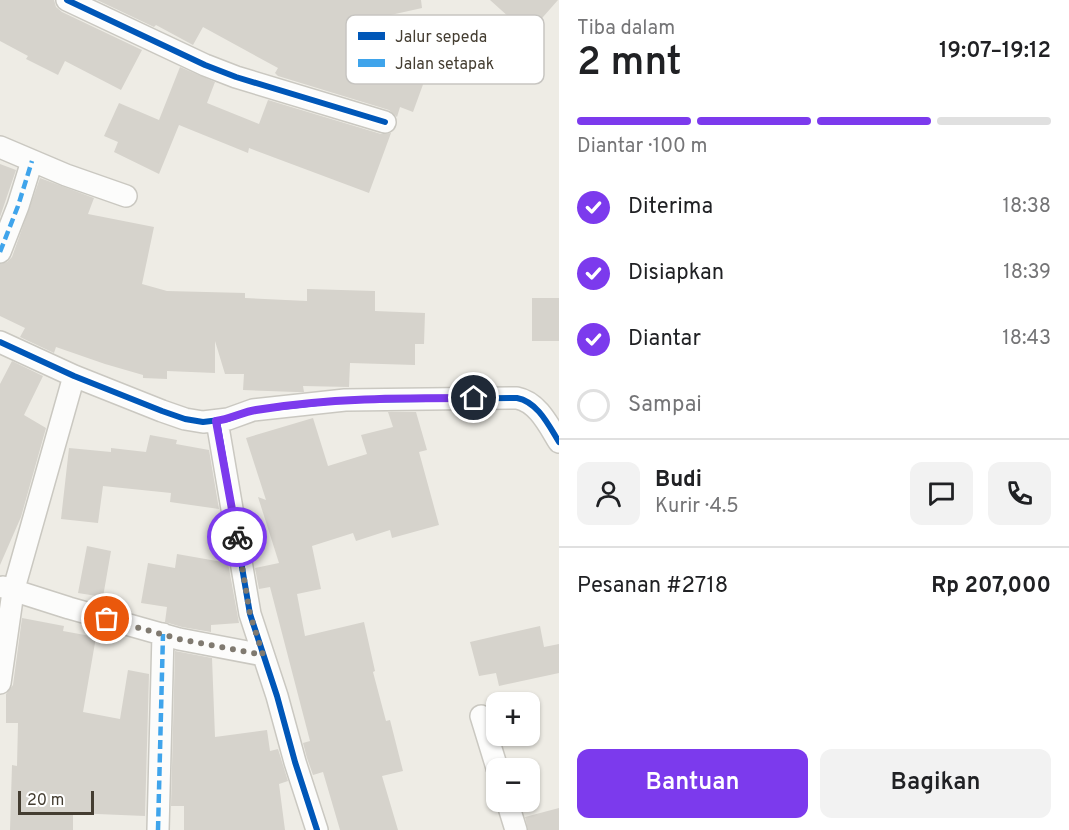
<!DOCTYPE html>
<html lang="id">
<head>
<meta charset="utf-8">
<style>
  body { margin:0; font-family:Overpass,sans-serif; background:#f2f2f2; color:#202124; height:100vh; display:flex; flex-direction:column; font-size:22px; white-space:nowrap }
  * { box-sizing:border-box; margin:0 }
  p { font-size:20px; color:#757577 }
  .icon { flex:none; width:33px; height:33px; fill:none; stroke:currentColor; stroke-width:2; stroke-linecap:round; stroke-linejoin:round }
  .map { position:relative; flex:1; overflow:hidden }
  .panel { display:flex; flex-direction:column; background:#fff; width:510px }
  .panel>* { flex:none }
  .buttons { position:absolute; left:486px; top:692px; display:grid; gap:12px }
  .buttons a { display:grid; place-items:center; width:54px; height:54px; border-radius:12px; background:#fff; box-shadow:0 2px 4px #0004; font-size:30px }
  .scale { position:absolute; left:18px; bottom:15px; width:76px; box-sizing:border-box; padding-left:6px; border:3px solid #443d31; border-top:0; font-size:16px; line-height:21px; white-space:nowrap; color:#443d31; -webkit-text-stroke:4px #fff; paint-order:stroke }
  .pin { position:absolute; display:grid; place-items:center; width:51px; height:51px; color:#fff; margin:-26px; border:3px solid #fff; border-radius:50%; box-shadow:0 2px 6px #0007 }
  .courier { position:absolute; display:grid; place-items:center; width:60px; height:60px; margin:-30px; border:4px solid #7c3aed; border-radius:50%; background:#fff; color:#222; box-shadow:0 2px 8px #0007 }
  .headline em { font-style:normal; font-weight:600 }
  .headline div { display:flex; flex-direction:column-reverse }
  .headline { display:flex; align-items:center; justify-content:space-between; height:102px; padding:0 18px }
  h1 { font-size:39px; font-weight:600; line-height:45px }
  .bar { display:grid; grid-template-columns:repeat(4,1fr); gap:9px 6px; align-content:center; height:72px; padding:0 18px }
  .bar i { height:8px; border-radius:4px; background:#e0e0e0 }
  .bar .active { background:#7c3aed }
  .bar p { grid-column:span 4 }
  .line { display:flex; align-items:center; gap:15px; padding:0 18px; border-top:2px solid #e0e0e0 }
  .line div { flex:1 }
  .round { display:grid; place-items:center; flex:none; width:63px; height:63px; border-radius:12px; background:#f2f2f2 }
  ol { padding:0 18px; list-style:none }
  li { display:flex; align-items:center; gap:18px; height:66px }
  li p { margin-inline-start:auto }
  li .icon { padding:6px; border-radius:50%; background:#7c3aed; color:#fff; stroke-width:4 }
  li:last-child { color:#757577 }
  li i { width:33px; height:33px; border:3px solid #e0e0e0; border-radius:50% }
  .action { display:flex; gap:12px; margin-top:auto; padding:12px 18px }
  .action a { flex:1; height:69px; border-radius:12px; background:#7c3aed; color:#fff; font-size:24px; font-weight:600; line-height:69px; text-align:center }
  .action a+a { background:#f2f2f2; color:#202124 }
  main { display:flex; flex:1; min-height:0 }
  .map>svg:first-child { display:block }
  .building { fill:#d6d3cc }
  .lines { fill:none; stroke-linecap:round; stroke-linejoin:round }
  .street-casing { stroke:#cac8c1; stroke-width:24 }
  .street { stroke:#fcfcfb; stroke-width:21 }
  .quiet { stroke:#3fa4eb; stroke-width:4.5; stroke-dasharray:9 4.5; stroke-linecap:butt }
  .cycleway-casing { stroke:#fff; stroke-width:10 }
  .cycleway { stroke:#0057b8; stroke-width:6 }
  .done { stroke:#807a70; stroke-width:6; stroke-dasharray:0 10.8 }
  .route { stroke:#7c3aed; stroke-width:8 }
  .key { fill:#fff; stroke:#c7c5c1; stroke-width:1.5 }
  .key-label { font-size:16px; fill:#443d31 }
</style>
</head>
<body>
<main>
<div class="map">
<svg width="559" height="830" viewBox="0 0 559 830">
  <rect width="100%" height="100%" fill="#eeece5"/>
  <!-- building -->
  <path class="building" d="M0 0H54L56 7 62 12 142 50 121 90 65 61 58 75 26 59 28 56 0 41Z
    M97 0H421L422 8 386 16 448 38 436 71 429 68 413 112 400 107 397 117 389 110 278 76 275 73 278 68 203 27 193 45 156 25 154 27Z
    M490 0H558L528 34Z
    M180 67 215 82 207 103 259 124 268 100 381 134 391 133 369 193 249 148 248 153 179 125 159 174 114 152 118 142 104 136 119 103 159 120Z
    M0 164 16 170 0 217Z
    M40 178 94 198 88 214 154 227 142 284 167 291 245 293V298L307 301V289L375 291V311L425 313 424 344H415V365L350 363 349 387 303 386 304 392H296L243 390 244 374H225L215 341V373L167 371V379L143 378V375L105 364 56 347 54 353 20 337 25 328 0 316V264L7 262 12 257Z
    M532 298H559V341H532Z
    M12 361 43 376 24 415 46 428 21 517 0 565V384Z
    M388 412H416L427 450 419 452 439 525 392 538 390 530 356 541 353 533 312 546 321 589 297 594 305 636 364 622 375 671 373 672 386 721 390 720 403 771 382 776 398 830H340L323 772 313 775 307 758 303 743 310 741 270 587 259 589 255 568 279 563 258 497 266 500 246 438 313 418 328 466 367 454 361 435 393 427Z
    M150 435 177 440 176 444 209 450 219 509 170 502 171 493 103 486 98 523 61 519 69 448 111 452V448L146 452Z
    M87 546 111 551 103 597 78 593Z
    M177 554 228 563 239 623 211 625V632L182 627 165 622 167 607 141 603 148 563 175 568Z
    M22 618 64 626 63 631 96 637 83 712 120 719 128 670 149 674 145 816 73 813V830H10L12 765 17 766 18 723H6V694L13 685Z
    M540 626 544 647 559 644V673L499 686 496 673 479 676 470 642Z
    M175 651 212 658 215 737 267 730 270 751 278 749 288 781 279 784 285 830H184V806H171Z
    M559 808V830H528L525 817Z"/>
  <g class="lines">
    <!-- street casing -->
    <g class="street-casing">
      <path id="street" d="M67 0 205 65 236 77 385 122
        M0 147 66 175 126 196
        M0 252 18 206 32 161
        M0 342 74 376 162 411 185 419 203 422 228 419 253 410 345 400 517 398C538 402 549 426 559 442
        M217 421 250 614 277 696 295 762 317 830
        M3 587 69 608 179 639 263 655
        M0 683 13 592 74 376
        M481 716 497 768
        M507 801 516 830
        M158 830 163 634"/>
    </g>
    <!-- street -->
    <use href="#street" class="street"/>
    <!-- quiet -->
    <path class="quiet" d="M0 252 18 206 32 161
      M158 830 163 634"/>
    <!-- cycleway casing -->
    <g class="cycleway-casing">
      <path id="cycleway" d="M67 0 205 65 236 77 385 122
        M0 342 74 376 162 411 185 419 203 422 228 419 253 410 345 400 517 398C538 402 549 426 559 442
        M217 421 250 614 277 696 295 762 317 830"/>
    </g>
    <!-- cycleway -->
    <use href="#cycleway" class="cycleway"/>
  </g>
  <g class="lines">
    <!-- done -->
    <path class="done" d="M107 619 179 639 263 655 250 614 237 537"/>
    <!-- route -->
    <path class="route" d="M237 537 216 421C230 419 243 412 256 410 328 398 401 398 474 398"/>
  </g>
  <!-- legend -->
  <rect x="346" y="15" width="198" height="69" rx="9" class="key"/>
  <rect x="358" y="32" width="27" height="8" fill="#0057b8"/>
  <rect x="358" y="59" width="27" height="8" fill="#3fa4eb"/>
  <g class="key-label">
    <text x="395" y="42">Jalur sepeda</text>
    <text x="395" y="69">Jalan setapak</text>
  </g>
</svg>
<div class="buttons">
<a>+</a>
<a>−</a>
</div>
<div class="scale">20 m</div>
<div class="pin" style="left:107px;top:619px;background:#ea580c"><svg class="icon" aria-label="bag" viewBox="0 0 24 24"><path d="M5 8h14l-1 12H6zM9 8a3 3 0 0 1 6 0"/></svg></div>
<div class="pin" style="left:474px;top:398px;background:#1f2937"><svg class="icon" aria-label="home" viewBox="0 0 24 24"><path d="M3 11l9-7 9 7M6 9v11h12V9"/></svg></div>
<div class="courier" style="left:237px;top:537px"><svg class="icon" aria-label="bike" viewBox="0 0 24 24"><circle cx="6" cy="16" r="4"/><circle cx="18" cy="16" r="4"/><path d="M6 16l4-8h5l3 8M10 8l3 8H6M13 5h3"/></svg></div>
</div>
<section class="panel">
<div class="headline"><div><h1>2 mnt</h1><p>Tiba dalam</p></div><em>19:07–19:12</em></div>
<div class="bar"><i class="active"></i><i class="active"></i><i class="active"></i><i></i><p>Diantar · 100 m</p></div>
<ol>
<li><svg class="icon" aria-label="check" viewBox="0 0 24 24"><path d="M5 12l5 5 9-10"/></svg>Diterima<p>18:38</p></li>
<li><svg class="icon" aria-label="check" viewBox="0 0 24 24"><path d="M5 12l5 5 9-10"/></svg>Disiapkan<p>18:39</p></li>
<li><svg class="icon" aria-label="check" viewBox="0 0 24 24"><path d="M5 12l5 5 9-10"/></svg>Diantar<p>18:43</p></li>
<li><i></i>Sampai</li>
</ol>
<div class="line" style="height:108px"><a class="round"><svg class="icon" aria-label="person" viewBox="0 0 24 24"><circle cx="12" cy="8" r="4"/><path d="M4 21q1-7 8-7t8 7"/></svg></a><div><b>Budi</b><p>Kurir · 4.5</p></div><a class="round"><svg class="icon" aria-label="chat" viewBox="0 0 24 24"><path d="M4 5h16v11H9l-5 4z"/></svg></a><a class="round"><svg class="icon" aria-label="phone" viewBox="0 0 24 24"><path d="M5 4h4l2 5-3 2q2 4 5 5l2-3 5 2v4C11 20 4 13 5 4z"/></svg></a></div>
<div class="line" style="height:78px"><div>Pesanan #2718</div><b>Rp 207,000</b></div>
<div class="action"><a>Bantuan</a><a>Bagikan</a></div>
</section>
</main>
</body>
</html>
